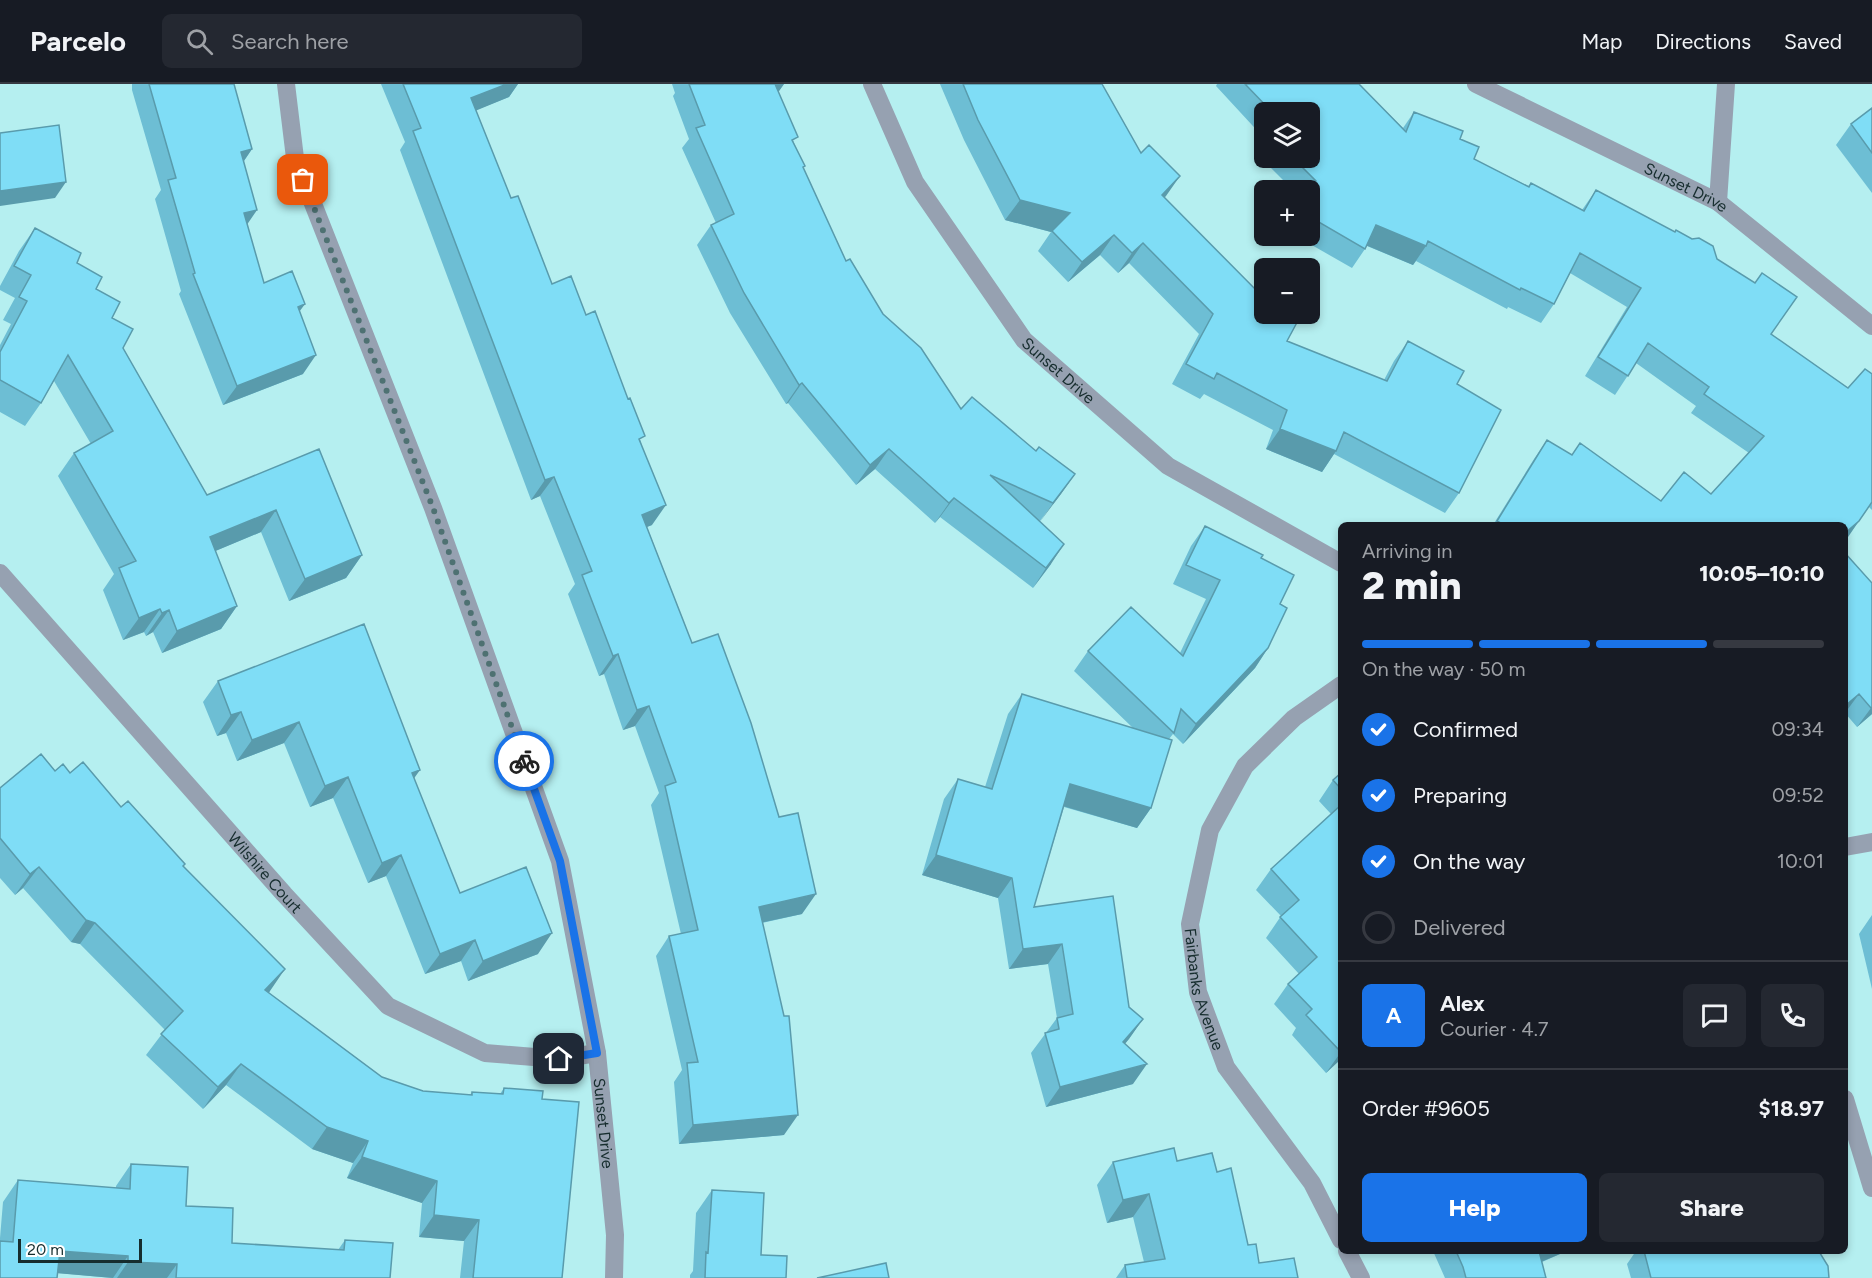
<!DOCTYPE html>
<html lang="en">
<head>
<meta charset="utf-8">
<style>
  body { margin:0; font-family:Figtree,sans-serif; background:#242831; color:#f1f3f6; height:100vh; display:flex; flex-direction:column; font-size:22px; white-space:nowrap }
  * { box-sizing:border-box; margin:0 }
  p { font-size:20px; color:#9ea1a6 }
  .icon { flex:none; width:33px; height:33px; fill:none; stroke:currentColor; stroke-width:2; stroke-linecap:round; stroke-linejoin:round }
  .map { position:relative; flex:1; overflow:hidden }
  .details { position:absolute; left:1338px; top:438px; width:510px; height:732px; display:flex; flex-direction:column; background:#171b24; border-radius:9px; box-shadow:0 3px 9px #0003 }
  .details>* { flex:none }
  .fabs { position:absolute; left:1254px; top:18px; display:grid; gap:12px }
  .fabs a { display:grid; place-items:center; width:66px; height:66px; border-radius:9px; background:#171b24; box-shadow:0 3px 9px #0003; font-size:30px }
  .scale { position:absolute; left:18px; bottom:15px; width:124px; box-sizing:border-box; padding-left:6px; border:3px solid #162d2e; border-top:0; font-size:16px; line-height:21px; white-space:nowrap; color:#162d2e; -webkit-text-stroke:4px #fff; paint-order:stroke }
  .pin { position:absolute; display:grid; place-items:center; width:51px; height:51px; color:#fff; margin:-26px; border-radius:12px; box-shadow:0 3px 9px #0006 }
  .courier { position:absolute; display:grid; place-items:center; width:60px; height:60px; margin:-30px; border:4px solid #1a73e8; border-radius:50%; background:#fff; color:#222; box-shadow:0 2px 8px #0007 }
  .headline em { font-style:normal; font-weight:800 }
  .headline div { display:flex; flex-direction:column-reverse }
  .headline { display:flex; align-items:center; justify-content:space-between; height:102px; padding:0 24px }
  h1 { font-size:39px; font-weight:800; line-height:45px }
  .bar { display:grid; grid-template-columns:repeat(4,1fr); gap:9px 6px; align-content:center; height:72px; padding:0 24px }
  .bar i { height:8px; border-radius:4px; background:#363941 }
  .bar .selected { background:#1a73e8 }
  .bar p { grid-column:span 4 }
  .line { display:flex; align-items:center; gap:15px; padding:0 24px; border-top:2px solid #363941 }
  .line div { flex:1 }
  .round { display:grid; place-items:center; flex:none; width:63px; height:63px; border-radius:9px; background:#242831 }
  ol { padding:0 24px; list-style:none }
  li { display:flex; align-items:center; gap:18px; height:66px }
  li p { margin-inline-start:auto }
  li .icon { padding:6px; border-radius:50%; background:#1a73e8; color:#fff; stroke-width:4 }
  li:last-child { color:#9ea1a6 }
  li i { width:33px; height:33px; border:3px solid #363941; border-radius:50% }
  .cta { display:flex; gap:12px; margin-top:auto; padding:12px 24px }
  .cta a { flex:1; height:69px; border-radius:9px; background:#1a73e8; color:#fff; font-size:24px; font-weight:800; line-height:69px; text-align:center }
  .cta a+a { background:#242831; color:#f1f3f6 }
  header { display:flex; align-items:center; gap:36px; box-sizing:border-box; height:84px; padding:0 30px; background:#171b24; border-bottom:2px solid #363941 }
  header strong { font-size:28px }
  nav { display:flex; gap:33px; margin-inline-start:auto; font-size:21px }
  .search { width:420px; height:54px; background:#242831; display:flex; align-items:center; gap:15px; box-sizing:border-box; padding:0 21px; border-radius:9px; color:#9ea1a6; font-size:22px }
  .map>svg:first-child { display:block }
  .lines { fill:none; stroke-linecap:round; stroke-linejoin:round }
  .street { stroke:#96a1b1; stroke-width:18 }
  .wall { fill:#6dbed4 }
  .shaded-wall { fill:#599bac }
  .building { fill:#7fddf6; stroke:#599bac; stroke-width:1.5 }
  .done { stroke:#4e7172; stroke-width:6; stroke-dasharray:0 10.8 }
  .route { stroke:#1a73e8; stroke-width:8 }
  .labels { text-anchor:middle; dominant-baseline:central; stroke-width:6; stroke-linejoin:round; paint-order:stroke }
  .street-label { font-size:16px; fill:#162d2e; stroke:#fff }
</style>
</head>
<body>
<header>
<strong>Parcelo</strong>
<div class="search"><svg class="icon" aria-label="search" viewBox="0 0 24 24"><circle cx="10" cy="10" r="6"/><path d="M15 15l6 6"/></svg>Search here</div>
<nav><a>Map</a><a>Directions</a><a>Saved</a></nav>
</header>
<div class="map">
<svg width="1872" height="1194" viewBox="0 0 1872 1194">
  <rect width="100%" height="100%" fill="#b5eff0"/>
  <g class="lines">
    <!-- street -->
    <g class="street">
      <path id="s1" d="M286 0 295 74 433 424 560 777 597 969 615 1151 614 1194"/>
      <path id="s2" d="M872 0 915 98 1024 256 1168 382 1341 479"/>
      <path id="s3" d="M1476 0 1718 118 1872 242"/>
      <path d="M1718 118 1726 0"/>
      <path id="s4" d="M0 489 284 810 388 922 485 969 559 975 597 969"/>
      <path id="s5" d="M1341 601 1294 634 1245 682 1210 746 1190 840 1198 908 1226 983 1312 1099 1341 1156"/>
      <path d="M1845 763 1872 758"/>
      <path d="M1845 1015 1872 1104"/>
      <path d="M1347 1167 1361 1194"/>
    </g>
  </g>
  <!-- wall -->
  <path class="wall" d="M132 0H234L252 65 244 77 247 140 264 199 299 227 303 290 223 321 179 210 181 207 155 115 161 106 132 6Z
    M381 0H518L509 13 476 26 511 114 552 200 586 231 641 358 652 441 647 443 692 559 802 830 762 839 784 1051 679 1060 674 998 682 986 656 872 669 852 681 850 651 721 659 709 635 642 623 646 604 590 599 592 568 510 575 500 540 412 531 416 400 66 405 58Z
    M672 0H784L778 8 794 59 805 82 803 84 846 177 883 230 961 325 1036 367 1075 390 1040 437 1051 480 1033 504 940 433 935 439 875 385 856 401 788 319 786 320 730 229 697 161 711 141 716 139 682 64 689 55 673 12 675 9Z
    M940 0H1102L1165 114 1287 257 1384 296 1394 277 1408 257 1457 300 1459 409 1445 429 1334 370 1322 388 1266 365 1273 346 1204 310 1200 315 1172 300 1199 250 1129 179 1118 189 1100 171 1068 198 1038 167 1051 148 1005 136 964 56Z
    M1217 0H1359L1403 44 1414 28 1460 55 1474 75 1528 102 1531 99 1582 126 1596 106 1717 175 1771 250 1848 304 1872 290V426L1869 423 1845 456V441H1493L1534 375 1547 356 1572 371 1661 417 1711 410 1749 369 1691 329 1696 322 1636 279 1615 311 1585 292 1627 223 1570 189 1554 220 1541 239 1508 223 1507 225 1416 177 1413 181 1367 162 1352 184 1296 152H1310V106H1293L1266 79 1270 74H1310V28H1264V54L1216 2Z
    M1872 24V109L1836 61 1851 40Z
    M35 144 77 179 96 205 112 234 123 264 207 411 319 365 362 471 346 494 289 517 261 448 215 467 237 522 221 545 162 569 153 548 146 552 144 548 123 556 103 506 114 490 58 392 74 369 91 360 54 297 41 319 25 342 0 328V261L11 240 3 236 15 214 0 206V202L19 167Z
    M1205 442 1261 474 1280 520 1268 564 1255 584 1183 660 1173 650 1169 655 1151 724 1137 744 1064 723 1034 823 1129 923 1143 935 1125 960 1133 1000 1046 1023 1031 969 1057 934 1048 880 1009 885 998 814 922 791 944 715 958 695 985 703 1008 630 1022 610 1134 645 1074 587 1088 567 1180 569 1206 515 1173 500 1191 462Z
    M1872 499V630L1857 643 1845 629Z
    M218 597 414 694 460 809 538 870 468 897 461 877 425 890 386 792 368 799 333 714 310 723 284 659 237 677 226 649 217 652 203 618Z
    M55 687 70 689 121 723 183 782 270 907 269 909 382 993 423 1007 470 1011 472 1008 500 1010 504 1004 542 1015 562 1194H460L464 1157 419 1153 422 1119 347 1094 353 1079 312 1065 226 1001 203 1025 146 971 165 946 80 860 71 858 23 804 15 811 0 794V704Z
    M1341 689V975L1326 989 1292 951 1296 944 1274 920 1288 900 1299 890 1266 854 1281 832 1256 806 1271 785 1331 730 1319 717 1333 696Z
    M1872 831V905L1859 850Z
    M1177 1077 1217 1088 1248 1161 1259 1179 1298 1194H1116L1125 1181 1144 1178 1133 1133 1107 1139 1097 1101 1113 1078Z
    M131 1080 186 1122 232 1159 338 1166 345 1156 390 1194H113L58 1189 0 1194V1154L3 1118 18 1096 116 1104V1102Z
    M712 1106 761 1171 786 1194H690V1191L693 1187 696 1129Z
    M1433 1167H1567L1542 1178 1546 1194H1445Z
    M1636 1167H1815L1829 1194H1631L1627 1180Z"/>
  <!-- shaded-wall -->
  <path class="shaded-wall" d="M507 0H518L509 13 458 34 471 14Z
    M771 0H784L777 10Z
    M252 65 239 84 241 68Z
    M1180 92 1166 112 1148 131 1162 111Z
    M66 98 55 114 0 122V107Z
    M1020 116 1070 129 1051 148 1005 136Z
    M257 126 244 145V129Z
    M1376 141 1426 162 1413 181 1363 160Z
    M1114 151 1100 171 1068 198 1082 178Z
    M1143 159 1129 179 1118 189 1132 169Z
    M305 220 291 239 298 223Z
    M316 271 303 290 223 321 237 302Z
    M802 299 788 319 786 320 799 301Z
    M1280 345 1336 367 1322 388 1266 365Z
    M889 365 875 385 856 401 870 381Z
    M1075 390 1061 410 1039 439 1053 419Z
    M554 393 540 412 531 416 545 396Z
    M954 414 940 433 935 439 949 419Z
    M666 421 652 441 628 450 642 431Z
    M276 426 261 448 194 476 210 453Z
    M1859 437 1846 456H1845V449Z
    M1064 460 1051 480 1033 504 1046 484Z
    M362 471 346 494 289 517 305 495Z
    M237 522 221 545 162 569 177 547Z
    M160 525 144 548 123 556 139 534Z
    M169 526 153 548 146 552 162 529Z
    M1268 564 1255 584 1183 660 1196 640Z
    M618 570 604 590 599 592 613 572Z
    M1859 610 1845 629V630V622Z
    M649 622 635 642 623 646 637 626Z
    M1872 623V630L1857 643 1871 624Z
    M241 628 226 649 217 652 231 631Z
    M299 638 284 659 237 677 252 656Z
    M420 686 405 707 412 689Z
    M348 693 333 714 310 723 325 702Z
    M1070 700 1151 724 1137 744 1056 720Z
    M401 771 386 792 368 799 382 779Z
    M936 771 1012 794 998 814 922 791Z
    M39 783 23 804 15 811 30 790Z
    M816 810 802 830 745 842 759 823Z
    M86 836 95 839 80 860 71 858Z
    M552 849 538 870 468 897 483 877Z
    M475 856 461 877 425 890 440 870Z
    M1062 860 1048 880 1009 885 1023 865Z
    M285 885 270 907 250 928 265 906Z
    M1143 935 1129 955 1109 978 1123 958Z
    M1341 968V975L1326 989Z
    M241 980 226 1001 203 1025 218 1003Z
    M1147 980 1133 1000 1046 1023 1060 1003Z
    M798 1031 784 1051 679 1060 693 1041Z
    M327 1043 368 1057 353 1079 312 1065Z
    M362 1073 437 1097 422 1119 347 1094Z
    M1149 1110 1133 1133 1107 1139 1123 1116Z
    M434 1131 479 1136 464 1157 419 1153Z
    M60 1167 128 1172 113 1194 44 1188Z
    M1537 1167H1567L1524 1185Z
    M128 1178 177 1180 167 1194H117Z"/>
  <!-- building -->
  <path class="building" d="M149 0H234L252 65 241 68 257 126 244 129 264 199 292 187 305 220 298 223 316 271 237 302 193 190 195 189 168 96 176 94Z
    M403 0H507L471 14 511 114 518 112 552 200 571 192 586 231 595 227 628 315 630 314 645 352 639 355 666 421 642 431 692 559 718 550 751 639 779 733 798 729 816 810 759 823 784 932H789L798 1031 693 1041 687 979 698 978 669 852 698 846 665 702 676 698 649 622 637 626 618 570 613 572 582 491 592 487 554 393 545 396 413 47 421 44Z
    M689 0H775L798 53 792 56 805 82 803 83 846 177 850 175 883 230 921 264 961 325 972 313 1036 367 1039 363 1075 390 1053 419 990 391 1064 460 1046 484 954 414 949 419 889 365 870 381 802 299 799 301 744 209 711 141 734 130 696 44 705 41Z
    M963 0H1102L1141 69 1149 61 1180 92 1162 111 1257 207 1264 211V230H1298L1301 231 1287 257 1387 297 1408 257 1464 287 1457 300 1501 326 1459 409 1344 348 1336 367 1280 345 1287 326 1217 289 1214 295 1186 280 1213 230 1143 159 1132 169 1114 151 1082 178 1052 147 1070 129 1020 116 978 36Z
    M1245 0H1359L1406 48 1414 28 1463 47 1460 55 1479 63 1474 75 1529 103 1531 99 1584 127 1596 106 1675 148 1676 146 1692 155 1699 154 1713 162 1717 175 1755 199 1762 189 1797 213 1771 250 1848 304 1865 285 1872 290V418L1859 437 1845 449V441H1504L1497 437 1547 356 1572 371 1580 359 1661 417 1684 388 1711 410 1764 352 1704 310 1709 303 1648 259 1628 292 1598 273 1641 204 1580 169 1554 220 1521 204 1520 206 1428 157 1426 162 1376 141 1365 165 1310 133 1312 128 1310 126V110L1316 97 1293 74H1310V28H1272Z
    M1872 24V69L1851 40Z
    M59 41 66 98 0 107V49Z
    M35 144 81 169 77 179 102 193 96 205 120 218 112 234 133 245 123 264 207 411 319 365 362 471 305 495 276 426 210 453 237 522 177 547 169 526 162 529 160 525 139 534 119 484 136 477 74 369 113 347 68 271 41 319 0 296V268L27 217 19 213 31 191 14 182Z
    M1205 442 1263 471 1261 474 1294 491 1280 520 1287 524 1268 564 1196 640 1181 625 1174 649 1088 567 1131 523 1183 572 1220 496 1186 481Z
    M1845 469 1872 499V623L1871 624 1859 610 1845 622Z
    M364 540 420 686 412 689 460 809 526 783 552 849 483 877 475 856 440 870 401 771 382 779 348 693 325 702 299 638 252 656 241 628 231 631 218 597Z
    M1022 610 1172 656 1151 724 1070 700 1034 823 1113 812 1129 923 1143 935 1123 958 1147 980 1060 1003 1045 949 1059 945 1057 934 1073 930 1062 860 1023 865 1012 794 936 771 958 695 992 705Z
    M41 670 55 687 63 680 70 689 83 678 121 723 128 717 185 780 183 782 285 885 265 906 382 993 423 1007 472 1011V1008L503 1010 504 1004 543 1007 542 1015 579 1018 562 1194H473L479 1136 434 1131 437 1097 362 1073 368 1057 327 1043 241 980 218 1003 161 950 183 927 95 839 86 836 39 783 30 790 0 754V704Z
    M1341 689V705L1333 696Z
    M1341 721V968L1306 931 1312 925 1288 900 1317 873 1280 833 1299 816 1271 785Z
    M1174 1064 1177 1077 1212 1069 1217 1088 1231 1084 1248 1161 1256 1160 1259 1179 1294 1174 1298 1194H1127L1125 1181 1165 1175 1149 1110 1123 1116 1113 1078Z
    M131 1080 188 1083 186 1122 233 1124 232 1159 344 1166 345 1156 393 1159 390 1194H176L177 1180 128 1178V1172L60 1167 57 1194H0V1157L13 1158 18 1096 130 1105Z
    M712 1106 764 1109 761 1171 787 1172 786 1194H705L706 1168 708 1169Z
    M1456 1167H1539L1546 1194H1466L1463 1183Z
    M1644 1167H1815L1820 1169 1828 1182 1829 1194H1651Z
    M886 1179 889 1194H817Z"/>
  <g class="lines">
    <!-- done -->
    <path class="done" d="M303 96 433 424 524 677"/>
    <!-- route -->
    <path class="route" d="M524 677 560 777 597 969 559 975"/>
  </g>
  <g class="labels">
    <!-- street labels -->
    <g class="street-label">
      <text stroke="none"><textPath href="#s3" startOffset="234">Sunset Drive</textPath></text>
      <text stroke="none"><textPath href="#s2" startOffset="345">Sunset Drive</textPath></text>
      <text stroke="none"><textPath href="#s4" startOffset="400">Wilshire Court</textPath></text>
      <text stroke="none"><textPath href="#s5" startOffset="362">Fairbanks Avenue</textPath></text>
      <text stroke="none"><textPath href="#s1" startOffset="1092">Sunset Drive</textPath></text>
    </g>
  </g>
</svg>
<div class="fabs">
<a><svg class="icon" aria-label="layers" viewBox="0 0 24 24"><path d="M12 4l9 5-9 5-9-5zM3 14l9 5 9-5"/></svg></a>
<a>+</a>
<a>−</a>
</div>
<div class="scale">20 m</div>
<div class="pin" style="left:303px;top:96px;background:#ea580c"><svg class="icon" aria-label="bag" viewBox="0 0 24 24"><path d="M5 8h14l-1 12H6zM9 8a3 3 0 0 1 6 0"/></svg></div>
<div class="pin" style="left:559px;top:975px;background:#1f2937"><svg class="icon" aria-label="home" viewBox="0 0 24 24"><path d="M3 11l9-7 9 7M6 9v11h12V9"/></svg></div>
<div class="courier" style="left:524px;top:677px"><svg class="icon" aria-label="bike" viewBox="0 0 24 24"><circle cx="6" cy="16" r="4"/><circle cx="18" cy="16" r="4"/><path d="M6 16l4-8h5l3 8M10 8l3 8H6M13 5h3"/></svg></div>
<section class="details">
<div class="headline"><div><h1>2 min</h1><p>Arriving in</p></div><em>10:05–10:10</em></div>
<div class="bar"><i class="selected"></i><i class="selected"></i><i class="selected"></i><i></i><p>On the way · 50 m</p></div>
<ol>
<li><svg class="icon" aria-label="check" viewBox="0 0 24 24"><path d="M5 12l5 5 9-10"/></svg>Confirmed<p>09:34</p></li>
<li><svg class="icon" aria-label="check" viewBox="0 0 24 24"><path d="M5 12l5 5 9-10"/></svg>Preparing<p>09:52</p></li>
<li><svg class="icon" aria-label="check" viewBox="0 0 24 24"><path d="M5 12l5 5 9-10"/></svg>On the way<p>10:01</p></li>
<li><i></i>Delivered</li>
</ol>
<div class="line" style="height:108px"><b class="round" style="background:#1a73e8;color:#fff">A</b><div><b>Alex</b><p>Courier · 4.7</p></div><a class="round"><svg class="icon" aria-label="chat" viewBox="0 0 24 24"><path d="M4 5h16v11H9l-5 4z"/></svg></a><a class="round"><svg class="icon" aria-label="phone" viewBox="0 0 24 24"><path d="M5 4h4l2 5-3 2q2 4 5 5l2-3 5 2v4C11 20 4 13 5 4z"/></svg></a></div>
<div class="line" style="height:78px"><div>Order #9605</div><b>$18.97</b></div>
<div class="cta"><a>Help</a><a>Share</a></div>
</section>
</div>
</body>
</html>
